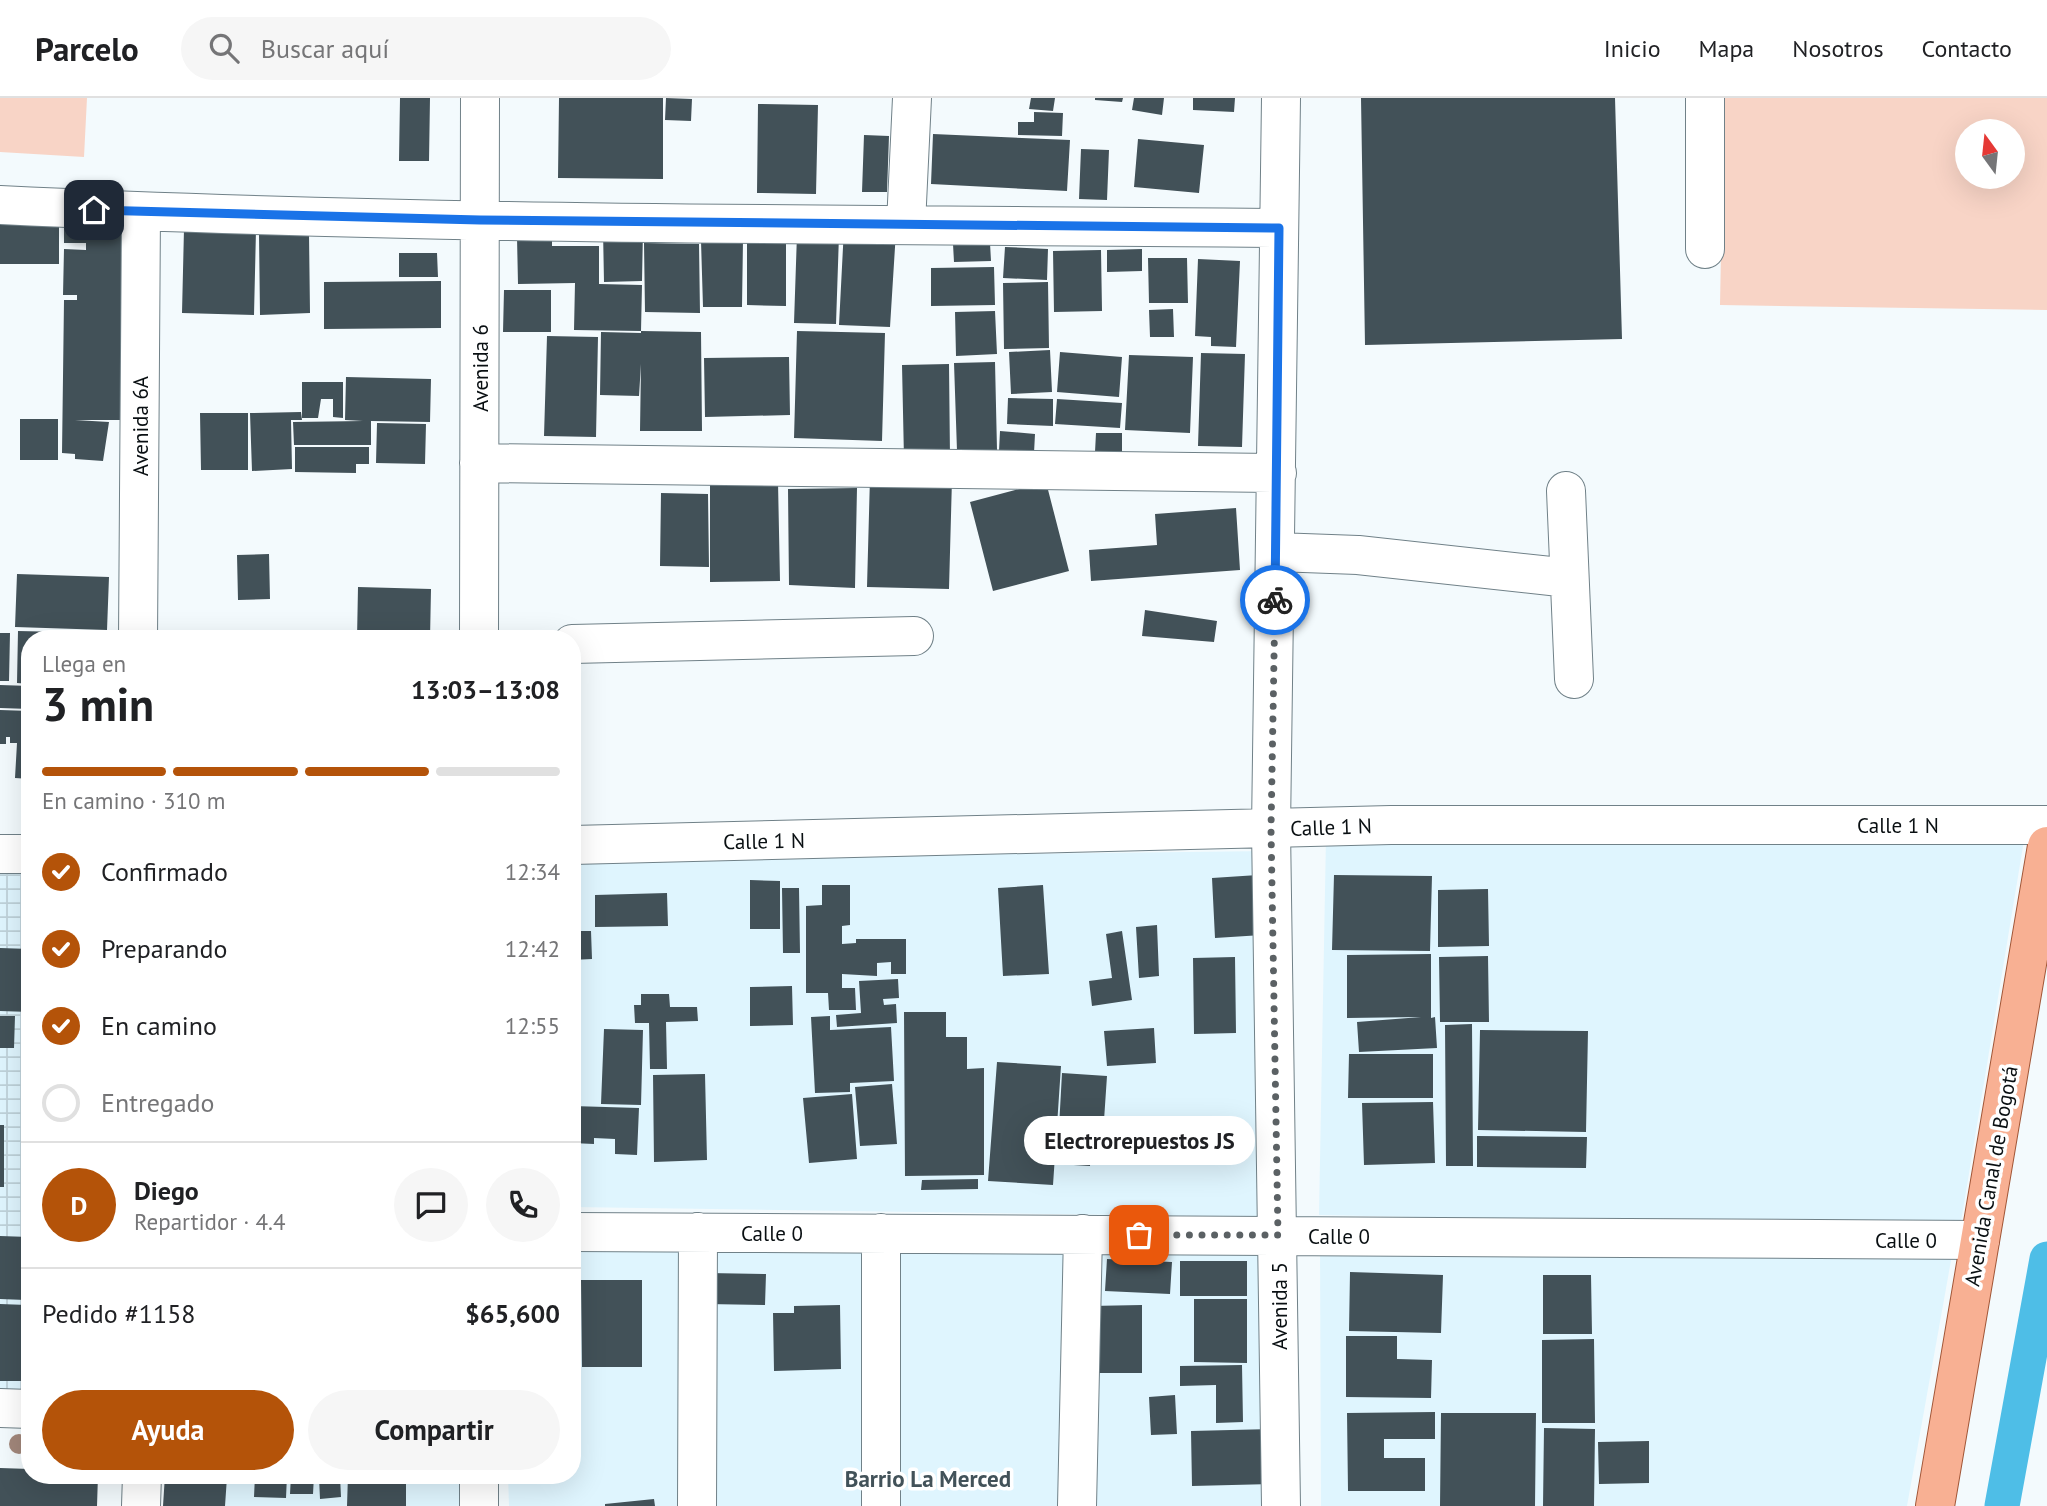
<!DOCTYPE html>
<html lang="es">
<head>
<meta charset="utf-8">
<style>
  body { margin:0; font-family:"PT Sans",sans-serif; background:#f6f6f6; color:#202124; height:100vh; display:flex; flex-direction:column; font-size:26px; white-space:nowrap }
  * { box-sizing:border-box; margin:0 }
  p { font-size:23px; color:#757577 }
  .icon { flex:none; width:38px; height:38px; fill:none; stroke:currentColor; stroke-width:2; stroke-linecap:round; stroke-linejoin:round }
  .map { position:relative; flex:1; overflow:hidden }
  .side { position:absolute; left:21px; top:532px; width:560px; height:854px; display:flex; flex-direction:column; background:#fff; border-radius:28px; box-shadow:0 7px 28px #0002 }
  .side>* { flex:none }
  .needle { width:46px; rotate:345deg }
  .tools { position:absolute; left:1955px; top:21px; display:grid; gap:14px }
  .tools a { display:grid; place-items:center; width:70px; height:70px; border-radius:50%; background:#fff; box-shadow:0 7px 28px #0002; font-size:35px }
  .pin { position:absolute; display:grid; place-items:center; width:60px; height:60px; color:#fff; margin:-30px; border-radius:14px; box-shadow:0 4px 10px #0006 }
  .courier { position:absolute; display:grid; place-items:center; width:70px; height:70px; margin:-35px; border:5px solid #1a73e8; border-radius:50%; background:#fff; color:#222; box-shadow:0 2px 9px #0007 }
  .bubble { position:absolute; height:49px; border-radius:24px; background:#fff; box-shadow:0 7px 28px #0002; font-size:23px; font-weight:800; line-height:49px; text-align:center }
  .summary em { font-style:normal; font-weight:800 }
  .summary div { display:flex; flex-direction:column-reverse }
  .summary { display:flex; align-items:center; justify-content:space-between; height:119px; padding:0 21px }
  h1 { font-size:46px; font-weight:800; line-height:52px }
  .bar { display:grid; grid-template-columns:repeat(4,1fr); gap:10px 7px; align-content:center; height:84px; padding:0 21px }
  .bar i { height:9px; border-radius:5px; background:#e0e0e0 }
  .bar .active { background:#b45309 }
  .bar p { grid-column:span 4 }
  .line { display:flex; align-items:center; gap:18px; padding:0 21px; border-top:2px solid #e0e0e0 }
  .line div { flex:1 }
  .round { display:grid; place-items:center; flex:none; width:74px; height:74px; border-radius:37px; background:#f6f6f6 }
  ol { padding:0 21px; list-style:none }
  li { display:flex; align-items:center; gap:21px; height:77px }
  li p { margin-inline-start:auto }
  li .icon { padding:7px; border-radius:50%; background:#b45309; color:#fff; stroke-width:4 }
  li:last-child { color:#757577 }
  li i { width:38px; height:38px; border:4px solid #e0e0e0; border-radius:50% }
  .button { display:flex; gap:14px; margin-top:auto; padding:14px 21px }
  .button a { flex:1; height:80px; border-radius:42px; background:#b45309; color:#fff; font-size:28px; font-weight:800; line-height:80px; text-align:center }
  .button a+a { background:#f6f6f6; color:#202124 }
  header { display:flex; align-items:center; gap:42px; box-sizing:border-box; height:98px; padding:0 35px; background:#fff; border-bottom:2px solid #e0e0e0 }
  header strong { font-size:33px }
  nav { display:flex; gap:38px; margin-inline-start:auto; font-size:24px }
  .search { width:490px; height:63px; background:#f6f6f6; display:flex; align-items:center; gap:18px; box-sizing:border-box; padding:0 24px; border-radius:38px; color:#757577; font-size:26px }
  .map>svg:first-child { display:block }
  .built { fill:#dff5fe }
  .industrial { fill:url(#industrial-grid) }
  .green { fill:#f8d4c6; fill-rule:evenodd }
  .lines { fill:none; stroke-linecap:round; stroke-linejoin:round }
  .canal { stroke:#4ebee7; stroke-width:35 }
  .building { fill:#425158 }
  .minor-casing { stroke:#708188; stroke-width:40 }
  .major-casing { stroke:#a15637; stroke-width:40 }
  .minor { stroke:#fff; stroke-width:38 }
  .major { stroke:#f8b093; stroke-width:38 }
  .tree { fill:#a2877b }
  .done { stroke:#5b6164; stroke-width:7; stroke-dasharray:0 12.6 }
  .route { stroke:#1a73e8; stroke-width:9 }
  .labels { text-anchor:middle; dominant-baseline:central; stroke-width:7; stroke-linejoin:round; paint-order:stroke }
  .street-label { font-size:21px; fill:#090f12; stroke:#fff }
  .neighbourhood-label { font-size:23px; font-weight:bold; fill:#425259; stroke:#fff }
</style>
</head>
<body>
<header>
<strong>Parcelo</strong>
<div class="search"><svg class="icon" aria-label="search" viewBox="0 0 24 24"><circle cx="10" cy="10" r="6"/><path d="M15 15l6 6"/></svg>Buscar aquí</div>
<nav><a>Inicio</a><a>Mapa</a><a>Nosotros</a><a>Contacto</a></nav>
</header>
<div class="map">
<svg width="2047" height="1408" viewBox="0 0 2047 1408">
  <defs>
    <pattern id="industrial-grid" width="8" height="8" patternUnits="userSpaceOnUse" patternTransform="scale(1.75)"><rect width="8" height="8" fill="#dff5fe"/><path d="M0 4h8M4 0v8" fill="none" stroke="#bed1d9"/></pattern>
  </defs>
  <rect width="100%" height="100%" fill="#f3fafd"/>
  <!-- built -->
  <path class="built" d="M2025 736 1960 1130 1319 1117 1326 739Z
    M1271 753 1268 1119 572 1109V761Z
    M1320 1144 1952 1157 1907 1408H1321Z
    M572 1145 1270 1147 1274 1408H509L508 1377H572Z
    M171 1377H469V1408H171Z"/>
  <!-- industrial -->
  <path class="industrial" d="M0 767H30V1294L0 1293Z"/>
  <!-- green -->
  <path class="green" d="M0 0H87L84 59 0 54Z
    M1724 0H2047V212L1720 207ZM1967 33H2012V79H1967Z"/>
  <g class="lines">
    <!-- canal -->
    <path class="canal" d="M2002 1408 2047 1161"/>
  </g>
  <!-- building -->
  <path class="building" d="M400 0H430L429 63H399Z
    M559 0H663V81L558 80Z
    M666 0 692 1 691 23 665 22Z
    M1031 0H1055L1053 13 1029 11Z
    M1095 0H1123L1122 4 1095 2Z
    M1134 0H1164L1162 17 1132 12Z
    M1193 0H1235L1234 14 1193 12Z
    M1361 0H1615L1622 241 1365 247Z
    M758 6 818 7 816 96 757 95Z
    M1034 14 1063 15 1062 38 1018 37V24H1034Z
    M933 36 1070 42 1067 93 931 86Z
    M864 37 889 38 887 94H862Z
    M1138 41 1204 47 1199 95 1134 89Z
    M1081 51 1109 52 1107 102 1079 101Z
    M0 113H59V166H0Z
    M64 119H122L121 322H75L109 324 103 363 75 361V356L62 355 64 202H77V197H63L64 151 86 152V145H64Z
    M844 130 896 133 890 229 839 227Z
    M184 131 256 132 254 217 182 215Z
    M603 132H643L642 183 604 184Z
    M259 136H309L310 215 260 217Z
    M797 136 839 137 836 226 794 225Z
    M517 139H552V148H599V186L642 187 641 233 574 232 575 185 518 186Z
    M743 142 742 209H703L701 143Z
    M747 144 786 145V208L747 207Z
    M644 145 699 146 700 215 645 214Z
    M990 145 991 163 954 164 953 146Z
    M1005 149 1048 151 1047 182 1003 180Z
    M1142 151V173L1107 174V152Z
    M1101 152 1102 213 1054 214 1053 153Z
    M399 155H437L438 179H399Z
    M1148 160H1187L1188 205H1149Z
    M1198 161 1240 163 1236 249 1211 248V239L1195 238Z
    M994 169 995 207 931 208V170Z
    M441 183V230L324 231V184Z
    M1048 184 1049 250 1004 251 1003 185Z
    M504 192H551V234H503Z
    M1173 211 1174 239H1150L1149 212Z
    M995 213 997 256 956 258 955 214Z
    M641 233 701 234 702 333H640L641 266 639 298 600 297 601 234 641 235Z
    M797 233 885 235 882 343 794 340Z
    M547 238 598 239 596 339 544 338Z
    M1050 252 1052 294 1011 296 1009 254Z
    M1060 254 1122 259 1119 299 1057 294Z
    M1201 255 1245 256 1242 349 1198 348Z
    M1129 257 1193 259 1190 335 1125 332Z
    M789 259 790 317 705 319 704 260Z
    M995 264 997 352 957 353 954 265Z
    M949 266 950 360 904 361 902 267Z
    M346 279 431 281 430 324 371 323V347H294L293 324 363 323 345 322Z
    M302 284H343V320L333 319V301H321L318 320H302Z
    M1008 300 1053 301V328L1007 326Z
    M1057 301 1122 305 1120 330 1055 326Z
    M301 314 302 322H291L292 371 252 373 250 315Z
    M200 315H248V372H201Z
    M20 321H58V362H20Z
    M377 325 426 326 425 366 376 365Z
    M1000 333 1035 336 1034 355 999 353Z
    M1096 335H1122V354H1095Z
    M295 349H369V366H356V375L295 374Z
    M870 379 952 381 949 491 867 489Z
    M710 384H778L780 483 710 484Z
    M1046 384 1069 473 993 493 970 404Z
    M857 390 855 490 789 487 788 391Z
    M661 395 708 396 709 469 660 468Z
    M1236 410 1240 472 1091 483 1089 452 1157 447 1155 416Z
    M269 456 270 501 238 502 237 457Z
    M17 476 109 479 107 532 15 529Z
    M358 489 431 491 430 541H357Z
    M1145 512 1217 523 1214 544 1142 538Z
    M18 533 109 535V541H30V586L17 585Z
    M0 535H10L9 583H0Z
    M0 587 30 588V611L0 610Z
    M0 612 30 613V681L15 680 17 645H10V639H6V646H0Z
    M1258 777 1262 837 1215 840 1212 780Z
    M1334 777 1432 778 1430 853 1332 852Z
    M750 782 780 783V831H750Z
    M822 787H850V827L842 828V846L856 845V841H906V876H891V864L877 865V878L842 876V890H855L856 912H829L828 895H806V808L822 807Z
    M1043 787 1049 876 1003 878 998 790Z
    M782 790H799L800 855H783Z
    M1488 791 1489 848 1438 849V792Z
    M667 795 668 828 595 829V797Z
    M1157 827 1159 878 1139 880 1136 829Z
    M572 833H591L592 861 572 862Z
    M1122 833 1132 902 1092 908 1089 883 1112 880 1106 836Z
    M0 850 30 851V914L0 913Z
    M1431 856V920L1435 919 1437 950 1359 954 1357 924 1421 919 1347 920V857Z
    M1488 858 1489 924H1440L1439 859Z
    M1235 859 1236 935 1194 936 1193 860Z
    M898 881 899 900 883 901 884 907 896 906 897 925 837 929 836 917 861 915 859 883Z
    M792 888 793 927 750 928V889Z
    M641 896H669L670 909H697L698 923 666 924 667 971H650L649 925H635L634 907H641Z
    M904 914H946V939H967V971L984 970V1077L905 1078Z
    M0 918H15L14 950H0Z
    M830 918V932L891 929 894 983 850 985V994L815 995 811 919Z
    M1472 926 1473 1068H1446L1445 927Z
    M1154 930 1156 965 1107 968 1104 933Z
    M604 931 643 932 641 1007 601 1006Z
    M1480 932 1588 933 1586 1034 1478 1032Z
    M1349 956H1433V1000H1348Z
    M997 964 1061 968 1053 1087 988 1083Z
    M1062 975 1107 978 1103 1037 1092 1036 1090 1068 1057 1066Z
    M705 976 707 1062 654 1064 653 977Z
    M892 986 897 1046 860 1048 855 989Z
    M852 996 857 1061 809 1065 803 1000Z
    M1433 1004 1435 1065 1364 1067 1362 1005Z
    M572 1008 639 1010 637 1057 615 1056V1041L594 1040V1046L572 1045Z
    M0 1027H4V1089H0Z
    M1477 1038 1587 1039 1586 1070 1477 1069Z
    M978 1081V1091L921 1092 922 1082Z
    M0 1138 29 1139 26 1202 0 1201Z
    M1107 1161 1172 1164 1170 1196 1105 1193Z
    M1180 1163H1247V1198H1180Z
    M1350 1174 1443 1177 1441 1235 1349 1233Z
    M708 1175 766 1176 765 1207 707 1206Z
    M1543 1177H1591L1592 1236H1543Z
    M581 1182H642V1269H582Z
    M1194 1201H1247V1265L1194 1264Z
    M0 1206 27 1207 24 1283H0Z
    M840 1207 841 1271 774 1273 773 1215H794V1208Z
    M1142 1207V1275H1090V1208Z
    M1346 1238H1397V1261L1432 1262 1431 1300 1346 1299Z
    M1594 1241 1595 1325H1542V1242Z
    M1242 1267 1243 1324 1216 1325V1287L1180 1288V1268Z
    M1175 1297 1177 1336 1151 1337 1149 1299Z
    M1435 1314V1341H1384V1360H1425V1393H1348L1347 1315Z
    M1441 1315H1536L1535 1408H1440Z
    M1544 1330 1595 1331 1594 1408H1543Z
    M1275 1331 1276 1386 1192 1388 1191 1333Z
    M1649 1343V1385L1599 1386 1598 1344Z
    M0 1370 30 1371V1377H98L97 1408H0Z
    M165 1377 227 1379 225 1408H163Z
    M255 1377H287L286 1400 254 1399Z
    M291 1377H314L313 1396H290Z
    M348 1377H406V1408H347Z
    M340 1378 341 1399 320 1401 319 1379Z
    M654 1401 655 1408H605V1406Z"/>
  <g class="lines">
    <!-- minor casing -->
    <g class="minor-casing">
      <path id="minor" d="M1281 0 1271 731 1281 1408
        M1705 0V151
        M0 107C426 128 853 126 1279 130
        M906 126 912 0
        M479 365 1277 375
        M1566 393 1574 581
        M1276 454 1358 457 1569 480
        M138 541 141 114
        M479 541 480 0
        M572 546 914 538
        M572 747 1391 727H2047
        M0 756H30
        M572 1134 1980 1142
        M881 1135V1408
        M0 1310 30 1311
        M479 1377V1408
        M141 1408 142 1377
        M697 1408 698 1134
        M1077 1408 1083 1136"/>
    </g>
    <!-- major casing -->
    <g class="major-casing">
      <path id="major" d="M1935 1408 2047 748"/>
    </g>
    <!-- minor -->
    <use href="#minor" class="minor"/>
    <!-- major -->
    <use href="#major" class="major"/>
  </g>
  <!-- trees -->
  <circle class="tree" cx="19" cy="1346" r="10"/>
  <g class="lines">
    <!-- done -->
    <path class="done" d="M1139 1137H1278L1271 731 1275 502"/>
    <!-- route -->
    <path class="route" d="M94 112 480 122 1279 130 1275 502"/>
  </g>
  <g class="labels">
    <!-- street labels -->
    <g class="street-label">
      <text transform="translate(480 270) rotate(-90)">Avenida 6</text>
      <text transform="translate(140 328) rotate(-90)">Avenida 6A</text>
      <text x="1898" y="727">Calle 1 N</text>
      <text transform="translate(1331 729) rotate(-2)">Calle 1 N</text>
      <text transform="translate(764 743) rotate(-1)">Calle 1 N</text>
      <text transform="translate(1991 1078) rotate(-80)">Avenida Canal de Bogotá</text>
      <text x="772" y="1135">Calle 0</text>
      <text x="1339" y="1138">Calle 0</text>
      <text x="1906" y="1142">Calle 0</text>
      <text transform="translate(1279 1208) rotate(-90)">Avenida 5</text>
    </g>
    <!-- neighbourhood labels -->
    <g class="neighbourhood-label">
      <text x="928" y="1380">Barrio La Merced</text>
    </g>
  </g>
</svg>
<div class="tools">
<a><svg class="needle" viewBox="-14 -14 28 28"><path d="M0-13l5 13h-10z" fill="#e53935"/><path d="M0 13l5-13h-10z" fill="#757577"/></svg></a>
</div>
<div class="pin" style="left:1139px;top:1137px;background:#ea580c"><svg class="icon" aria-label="bag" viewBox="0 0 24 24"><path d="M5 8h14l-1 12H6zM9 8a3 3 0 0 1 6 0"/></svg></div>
<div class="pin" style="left:94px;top:112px;background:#1f2937"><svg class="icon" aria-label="home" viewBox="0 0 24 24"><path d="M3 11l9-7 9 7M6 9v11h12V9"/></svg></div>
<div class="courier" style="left:1275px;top:502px"><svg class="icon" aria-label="bike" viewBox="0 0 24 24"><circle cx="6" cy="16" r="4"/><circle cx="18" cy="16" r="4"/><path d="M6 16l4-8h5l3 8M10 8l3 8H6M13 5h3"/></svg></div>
<div class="bubble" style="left:1024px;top:1018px;width:231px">Electrorepuestos JS</div>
<section class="side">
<div class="summary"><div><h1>3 min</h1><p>Llega en</p></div><em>13:03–13:08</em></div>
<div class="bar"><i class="active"></i><i class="active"></i><i class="active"></i><i></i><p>En camino · 310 m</p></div>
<ol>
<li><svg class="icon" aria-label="check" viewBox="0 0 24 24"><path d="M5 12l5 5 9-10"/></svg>Confirmado<p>12:34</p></li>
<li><svg class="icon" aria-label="check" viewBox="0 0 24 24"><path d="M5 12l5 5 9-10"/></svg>Preparando<p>12:42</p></li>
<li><svg class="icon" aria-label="check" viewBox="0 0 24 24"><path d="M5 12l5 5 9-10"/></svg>En camino<p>12:55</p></li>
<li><i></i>Entregado</li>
</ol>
<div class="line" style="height:126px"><b class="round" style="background:#b45309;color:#fff">D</b><div><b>Diego</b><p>Repartidor · 4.4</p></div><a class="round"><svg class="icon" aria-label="chat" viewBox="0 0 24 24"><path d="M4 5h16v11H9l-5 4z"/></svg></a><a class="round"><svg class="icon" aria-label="phone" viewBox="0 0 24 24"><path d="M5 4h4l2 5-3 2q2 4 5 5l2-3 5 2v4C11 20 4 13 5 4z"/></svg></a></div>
<div class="line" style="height:91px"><div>Pedido #1158</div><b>$65,600</b></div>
<div class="button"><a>Ayuda</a><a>Compartir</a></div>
</section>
</div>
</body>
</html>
